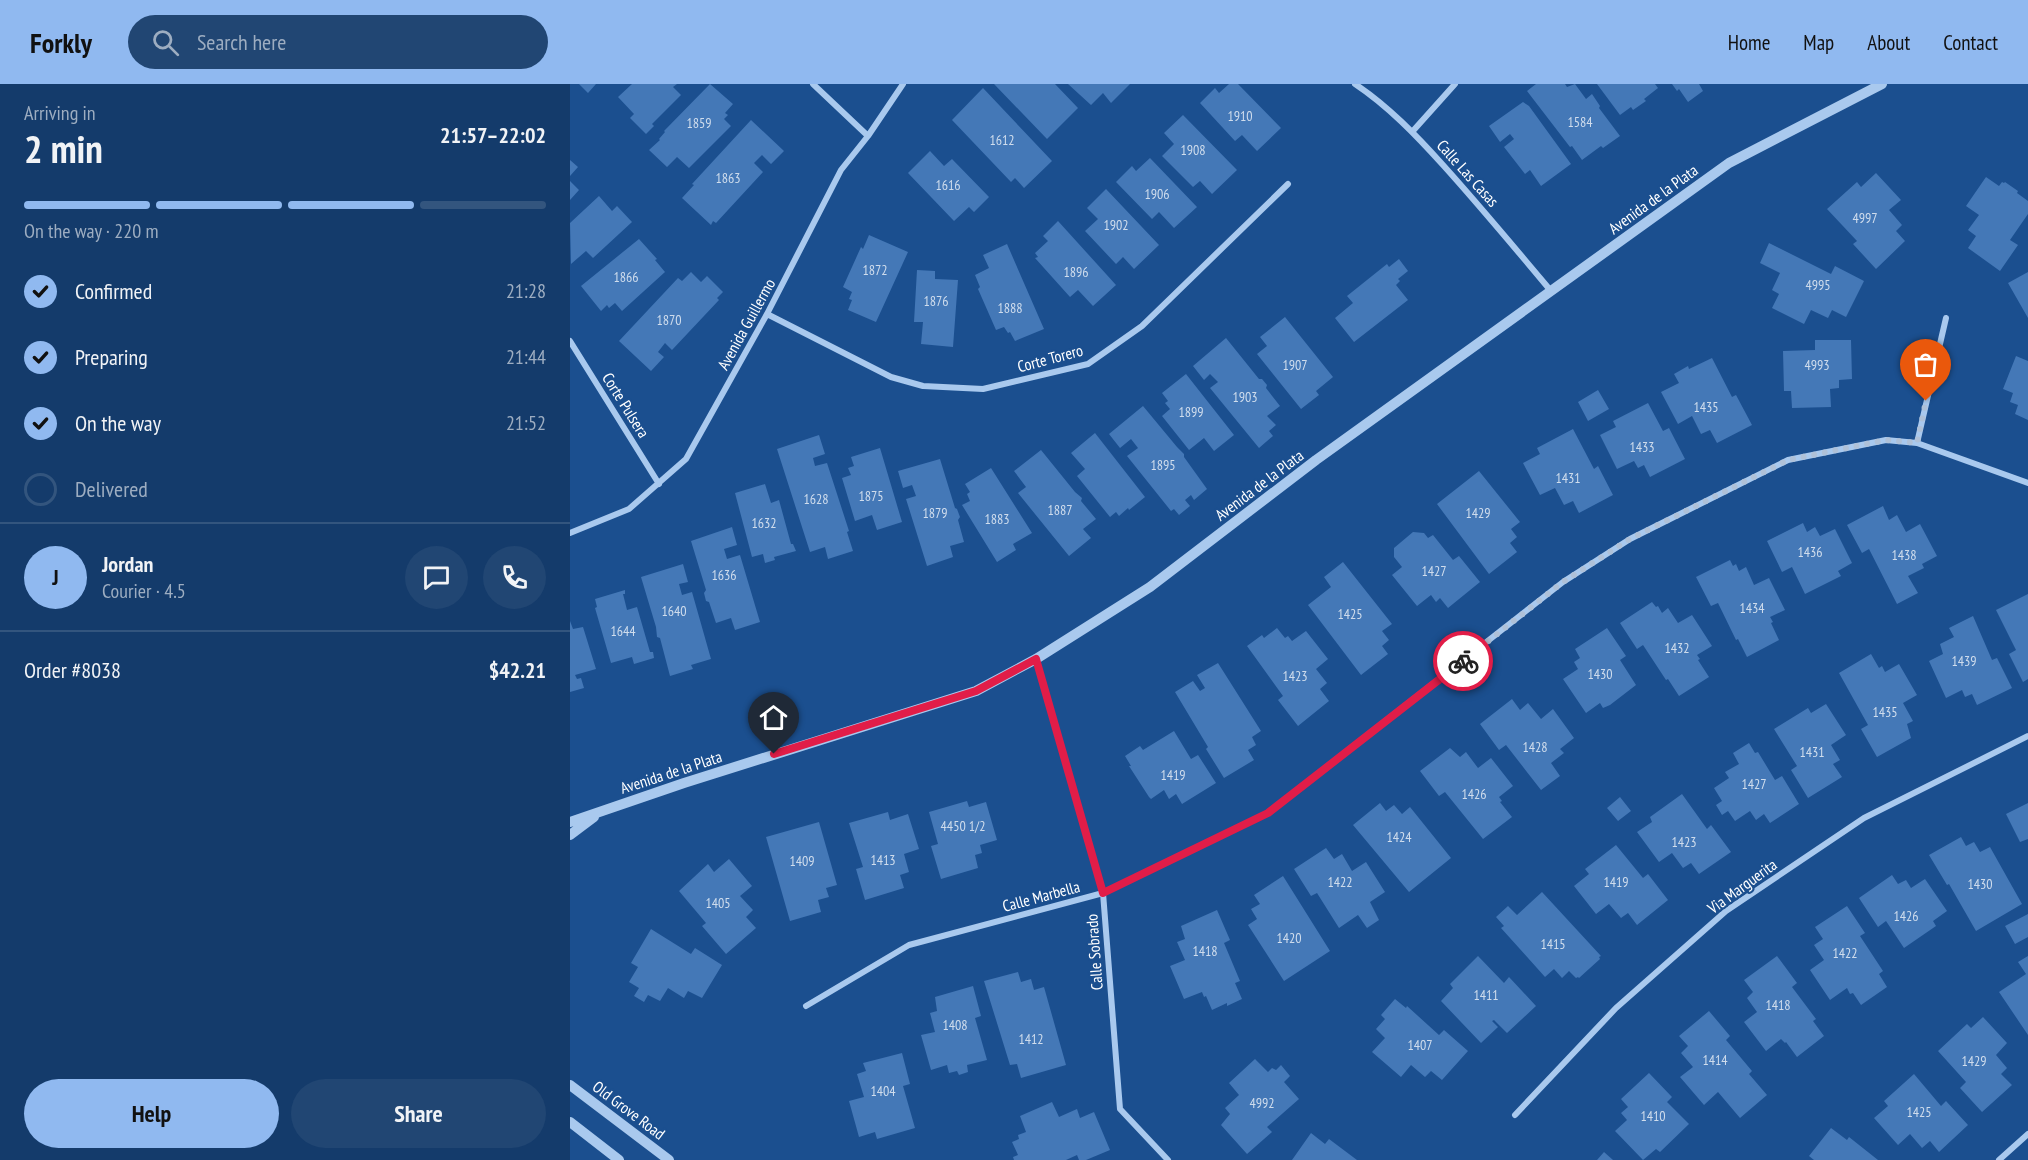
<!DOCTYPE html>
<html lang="en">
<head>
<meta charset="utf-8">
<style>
  body { margin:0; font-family:"PT Sans Narrow",sans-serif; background:#214673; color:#f1f3f6; height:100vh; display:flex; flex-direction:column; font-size:22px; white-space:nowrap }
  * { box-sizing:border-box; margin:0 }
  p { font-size:20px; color:#9dadc1 }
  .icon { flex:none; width:33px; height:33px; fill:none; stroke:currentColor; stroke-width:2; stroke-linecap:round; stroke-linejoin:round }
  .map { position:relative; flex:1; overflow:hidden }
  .sheet { display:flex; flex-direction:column; background:#143b6b; width:570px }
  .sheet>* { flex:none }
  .pin { position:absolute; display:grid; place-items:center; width:51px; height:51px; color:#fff; margin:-62px -26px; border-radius:50% 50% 50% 0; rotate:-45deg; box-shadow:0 0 6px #0007 }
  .pin .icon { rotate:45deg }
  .courier { position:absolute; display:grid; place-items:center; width:60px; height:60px; margin:-30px; border:4px solid #e11d48; border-radius:50%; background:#fff; color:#222; box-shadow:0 2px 8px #0007 }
  .head em { font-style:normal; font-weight:700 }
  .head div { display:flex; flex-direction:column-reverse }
  .head { display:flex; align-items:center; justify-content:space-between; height:102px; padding:0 24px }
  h1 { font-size:39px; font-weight:700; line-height:45px }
  .bar { display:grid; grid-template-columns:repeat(4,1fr); gap:9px 6px; align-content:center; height:72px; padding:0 24px }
  .bar i { height:8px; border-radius:4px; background:#33557e }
  .bar .on { background:#90b9f0 }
  .bar p { grid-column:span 4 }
  .line { display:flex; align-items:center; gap:15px; padding:0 24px; border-top:2px solid #33557e }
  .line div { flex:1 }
  .round { display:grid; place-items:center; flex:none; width:63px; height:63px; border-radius:32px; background:#214673 }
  ol { padding:0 24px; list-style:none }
  li { display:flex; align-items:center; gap:18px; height:66px }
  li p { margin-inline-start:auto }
  li .icon { padding:6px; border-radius:50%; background:#90b9f0; color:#111; stroke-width:4 }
  li:last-child { color:#9dadc1 }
  li i { width:33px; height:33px; border:3px solid #33557e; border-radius:50% }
  .cta { display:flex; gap:12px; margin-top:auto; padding:12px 24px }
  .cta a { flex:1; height:69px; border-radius:36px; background:#90b9f0; color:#111; font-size:24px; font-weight:700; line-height:69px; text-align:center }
  .cta a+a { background:#214673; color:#f1f3f6 }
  header { display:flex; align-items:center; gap:36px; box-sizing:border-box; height:84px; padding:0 30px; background:#90b9f0; color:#111 }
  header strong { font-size:28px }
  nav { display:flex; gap:33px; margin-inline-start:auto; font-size:21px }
  .search { width:420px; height:54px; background:#214673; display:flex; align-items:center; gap:15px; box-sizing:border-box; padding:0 21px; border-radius:33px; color:#9dadc1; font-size:22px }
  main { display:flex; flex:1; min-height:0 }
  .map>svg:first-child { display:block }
  .building { fill:#4478b7 }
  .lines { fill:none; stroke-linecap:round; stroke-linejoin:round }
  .minor { stroke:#a9c9ee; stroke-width:6 }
  .tertiary { stroke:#a9c9ee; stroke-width:10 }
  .done { stroke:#afc1d8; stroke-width:6; stroke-dasharray:0 10.8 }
  .route { stroke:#e11d48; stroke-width:8 }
  .labels { text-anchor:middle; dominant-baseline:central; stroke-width:4.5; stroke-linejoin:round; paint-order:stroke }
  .number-label { font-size:14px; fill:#d0dded }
  .street-label { font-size:16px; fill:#fff; stroke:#1b4f8f }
</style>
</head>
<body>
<header>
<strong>Forkly</strong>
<div class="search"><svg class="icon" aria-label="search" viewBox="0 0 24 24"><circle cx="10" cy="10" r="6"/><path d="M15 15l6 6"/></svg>Search here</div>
<nav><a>Home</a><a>Map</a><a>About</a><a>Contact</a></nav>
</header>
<main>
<section class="sheet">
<div class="head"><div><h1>2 min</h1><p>Arriving in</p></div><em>21:57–22:02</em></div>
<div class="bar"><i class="on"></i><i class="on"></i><i class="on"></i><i></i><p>On the way · 220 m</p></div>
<ol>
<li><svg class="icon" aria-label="check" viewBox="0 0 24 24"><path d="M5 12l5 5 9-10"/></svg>Confirmed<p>21:28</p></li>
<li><svg class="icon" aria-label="check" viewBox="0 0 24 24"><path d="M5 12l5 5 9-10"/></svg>Preparing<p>21:44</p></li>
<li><svg class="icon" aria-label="check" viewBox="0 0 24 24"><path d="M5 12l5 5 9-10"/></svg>On the way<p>21:52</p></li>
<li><i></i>Delivered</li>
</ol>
<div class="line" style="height:108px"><b class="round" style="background:#90b9f0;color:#111">J</b><div><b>Jordan</b><p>Courier · 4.5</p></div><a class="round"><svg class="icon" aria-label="chat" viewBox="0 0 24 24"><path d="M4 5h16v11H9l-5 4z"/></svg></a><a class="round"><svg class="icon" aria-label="phone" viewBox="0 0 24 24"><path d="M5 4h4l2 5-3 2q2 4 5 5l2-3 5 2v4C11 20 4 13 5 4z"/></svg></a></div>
<div class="line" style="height:78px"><div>Order #8038</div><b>$42.21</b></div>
<div class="cta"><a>Help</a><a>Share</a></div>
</section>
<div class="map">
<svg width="1458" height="1076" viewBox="0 0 1458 1076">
  <rect width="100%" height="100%" fill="#1b4f8f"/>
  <!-- building -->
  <path class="building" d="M9 0H26L18 9Z
    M62 0H107L103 3 111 11 82 40 84 42 76 50 60 34 64 30 48 13Z
    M140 0 163 20 155 29 158 31 154 35 161 42 119 84 107 73 97 83 79 66 90 56 89 55 95 48 94 47Z
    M424 0H485L508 24 477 55Z
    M498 0H560L541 19 533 9 521 21Z
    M659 0H668L711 44 687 67 672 51 665 57 630 19 645 4 649 9Z
    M966 0H995L997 3 1005 0 1016 15 1022 10 1030 22 1029 24 1050 52 1033 64 1031 62 1012 76 1002 62 1000 63 957 7Z
    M1027 0H1085L1088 4 1074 15 1076 17 1063 26 1061 23 1050 31Z
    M1102 0H1129L1133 7 1118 18 1109 5 1107 7Z
    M413 4 482 77 454 104 445 94 441 98 382 36Z
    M953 18 959 22 1001 80 971 102 960 86 955 90 934 63 944 55 940 50 930 58 919 42Z
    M613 31 667 86 642 110 630 97 623 103 592 72 604 60 594 49Z
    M181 36 214 67 201 80 192 71 184 79 193 88 146 139 143 137 141 141 112 114 124 101 122 100Z
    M360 67 374 82 382 75 419 113 404 128 399 123 384 137 338 89Z
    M580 74 627 123 604 144 589 128 582 135 546 98 562 82 566 87Z
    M0 76 8 83 0 92Z
    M1306 89 1331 116 1319 126 1332 141 1326 147 1335 157 1306 185 1283 160 1287 157 1257 125 1287 98 1291 103Z
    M1416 93 1429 102 1432 98 1434 99 1435 98 1448 107 1447 109 1458 117V130L1440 156 1448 161 1430 187 1398 164 1406 152 1398 146 1409 131 1396 122Z
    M0 97 9 106 0 116Z
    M536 105 589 161 564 185 553 173 546 180 515 147 528 135 517 124Z
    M29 112 42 127 47 122 62 138 23 174 16 167 1 180 0 139Z
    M488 137 546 201 523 222 508 206 500 213 465 174 468 173 465 169 478 157 473 152Z
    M299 151 338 168 306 238 278 226 282 216 279 215 282 208 273 203 291 163 293 165Z
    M69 155 87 175 85 176 95 188 52 227 45 219 39 224 37 221 31 227 11 202Z
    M1199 159 1261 190 1265 182 1294 197 1276 233 1262 226 1258 234 1241 226 1234 240 1202 224 1209 210 1202 206 1210 189 1190 179Z
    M437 160 474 245 445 257 440 248 438 249 434 243 426 246 408 205 410 203 405 191 419 184 413 171Z
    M829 175 838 187 828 195 830 197 826 201 838 216 784 258 765 234 783 219 777 212 817 180 819 183Z
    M347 186 365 187V195L388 196 383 263 351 260 353 238H344Z
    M121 188 131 198 137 192 153 208 147 214 149 216 102 266 95 259 88 268 94 273 81 287 49 257 108 194 112 197Z
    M1458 188V234L1438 199Z
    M715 233 763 293 746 307 749 311 731 325 687 270 697 262 690 253Z
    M656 254 689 295H692L697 301 696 304 710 322 697 332 706 341 699 347 703 352 689 364 640 304 648 298 640 290 634 296 623 282Z
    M1245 256H1281L1282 295 1269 296V304L1260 305 1261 323 1222 324 1221 307H1214L1213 267 1245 266Z
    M1446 272 1458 277V336L1445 330 1448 321 1440 318 1443 309 1433 305Z
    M1142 274 1162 313 1166 311 1182 341 1147 359 1140 346 1131 350 1122 332 1108 340 1091 308 1109 299 1104 290 1118 282 1119 285Z
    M616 290 664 351 644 367 634 354 619 366 592 332 600 325 595 319 598 317 592 309Z
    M1028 306 1039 325 1018 337 1008 318Z
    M1078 319 1093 347 1099 344 1115 375 1080 393 1074 381 1068 384 1064 377 1047 385 1030 351 1046 343 1043 337Z
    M573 322 607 363 614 370V373L637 405 624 416 621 411 615 416 620 422 609 431 604 425 601 427 557 372 568 364 561 355 550 364 539 350Z
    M1003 345 1024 385 1028 382 1043 411 1009 429 1003 417 994 421 985 404 970 411 953 379 970 370 967 364Z
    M525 349 575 413 559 426 558 424 549 432 546 428 540 433 507 392 515 385 501 369Z
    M249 351 255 370 243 374 245 382 257 379 279 447 277 448 283 467 258 475 255 463 240 468 207 365Z
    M310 364 332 438 307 446 302 431 285 437 272 394 281 391 278 384 284 382 281 373Z
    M471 366 505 408 512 414 511 417 526 435 513 445 521 454 499 472 448 409 456 403 444 387Z
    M370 375 385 424 387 425 390 433 388 436 394 458 380 462 383 473 357 482 336 415 346 412 342 401 333 404 328 387Z
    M421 384 462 449 443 460 446 466 427 478 392 421 400 417 397 410 400 408 395 400Z
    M909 387 950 438 941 445 947 453 940 459 947 468 919 490 867 420Z
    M195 400 201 419 209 416 221 460H223L226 467 204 473 205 476 195 479 193 470 182 473 165 409Z
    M1313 422 1319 436 1327 431 1336 448 1350 440 1367 472 1352 480 1354 484 1338 492 1348 509 1327 520 1299 465 1292 469 1277 441Z
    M1233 439 1237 448 1245 443 1250 452 1265 445 1282 479 1268 487 1271 492 1235 510 1222 483 1212 488 1197 457Z
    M162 443 167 461 154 465 157 475 170 471 190 538 165 546 161 534 146 539 139 518 136 517 134 509 136 506 121 457Z
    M843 448 854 449 858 454 863 451 883 476 889 472 910 498 878 524 870 514 866 518 861 511 847 522 822 491 832 483 824 473V464Z
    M1160 476 1163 482 1166 480 1169 487 1176 483 1184 501 1199 494 1215 526 1200 533 1203 538 1201 539 1209 556 1177 573 1168 555 1166 556 1148 519 1141 522 1126 493Z
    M773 478 822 540 812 547 819 556 812 562 818 570 791 591 738 521 761 503 754 493Z
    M113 480 118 498 109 500 112 511 122 508 141 575 121 581 123 585 100 592 90 554 87 553 86 543 71 493Z
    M55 506V510H53L57 526 67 523 80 568H83L84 574 64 580 62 573 41 579 25 524 27 523 25 515Z
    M1458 510V595L1453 598 1439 570 1446 566 1426 526Z
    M1082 518 1086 523 1088 522 1092 529 1098 524 1108 539 1122 531 1142 562 1127 571 1130 575 1128 576 1139 593 1109 612 1098 595 1096 596 1073 561 1067 565 1050 539Z
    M1403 532 1422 576 1427 574 1442 604 1407 621 1402 610 1395 613 1392 606 1376 614 1359 577 1373 570 1370 560 1384 553 1379 544Z
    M0 537 3 545 13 543 26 585 5 591 7 595 11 594 14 604 0 608Z
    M707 544 715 554 718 552 722 557 736 547 758 575 746 585 757 599 750 605 759 617 728 642 708 616 713 612 677 562 692 551 694 554Z
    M1037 544 1056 572 1050 576 1066 601 1040 621 1033 624 1030 619 1016 629 993 595 1008 585 1004 578 1010 574 1005 565Z
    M1301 570 1309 584 1312 582 1315 588 1329 580 1347 611 1333 619 1343 637 1337 640 1341 654 1307 673 1291 645 1298 641 1269 589Z
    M648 579 691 647 682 653 686 661 678 666 684 676 654 694 636 665 638 663 605 608 623 597 630 607 635 604 627 591Z
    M942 615 950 626 958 619 971 635 983 625 1004 654 990 665 994 669 981 679 990 692 971 706 936 661 929 666 910 640Z
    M1256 620 1276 651 1261 661 1270 676 1263 680 1272 693 1238 714 1221 686 1227 682 1204 645 1238 624 1241 629Z
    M604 647 621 675 628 671 646 699 612 720 606 710 599 715 594 706 581 715 579 713 559 682H561L555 672 570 662 573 666Z
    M1179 659 1185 669 1188 668 1205 696 1212 692 1229 720 1200 739 1194 730 1186 736 1180 727 1165 737 1158 727 1152 731 1146 721 1152 717 1144 704 1159 694 1155 688 1169 680 1163 669Z
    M880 664 890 673 896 668 908 684 921 674 943 702 929 713 932 717 930 718 942 733 913 755 875 708 869 712 850 687Z
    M1112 710 1137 745 1141 741 1161 768 1129 790 1121 779 1113 784 1102 769 1089 778 1067 748 1082 738 1080 733Z
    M1050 713 1061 727 1048 737 1037 724Z
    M397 717 399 723 416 718 427 756 410 761 412 769 405 771 408 784 371 795 361 762 368 760 359 728Z
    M810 719 816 727 824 721 832 730 840 723 881 774 839 808 783 741Z
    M1458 719V755L1450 758 1436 730Z
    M318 728 320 736 338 730 349 765 334 770 339 788 330 791 334 804 295 816 286 785 293 783 279 739Z
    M249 738 267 801 256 804 259 813 248 816 251 828 220 837 196 753Z
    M1391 753 1396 762 1404 758 1410 768 1420 763 1452 820 1406 847 1379 800 1377 801 1359 771Z
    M1046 761 1073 794 1078 790 1098 816 1067 841 1058 829 1051 834 1039 820 1026 830 1004 802 1019 790 1015 785Z
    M756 764 764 775 772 770 782 787 796 778 815 808 800 818 809 836 797 844 788 831 769 844 747 809 741 812 724 785Z
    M159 775 182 802 170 812 183 826 176 833 186 844 156 870 132 842 136 839 109 807 138 780 144 788Z
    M1322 791 1328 800 1336 796 1341 804 1355 795 1377 827 1363 837 1366 842 1334 864 1316 837 1308 843 1289 814Z
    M713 792 760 867 714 897 678 841 687 835 681 825 690 820 684 811Z
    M972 808 1031 872 1029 873 1030 875 1009 894 1008 893 1006 894 999 887 992 894 984 885 975 893 931 844 934 842 926 833 938 822 947 831Z
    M1277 822 1295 849 1290 852 1313 887 1309 890 1317 903 1291 921 1283 909 1280 910 1277 904 1260 916 1240 886 1254 876 1244 861 1253 855 1245 843Z
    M647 826 660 856 654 859 670 897 665 899 672 915 657 922V919L642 926 636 912 634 913 632 908 614 915 600 882 615 876 607 858 615 855 611 842Z
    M1458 830V853L1445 860 1435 842Z
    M81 845 121 870 125 864 152 881 132 914 118 907 114 914 98 904 90 917 78 911 74 918 64 912 69 904 59 898 68 883 61 879Z
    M908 872 934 899 939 893 966 922 937 949 924 936 922 937 928 943 911 959 871 917 883 904 880 900Z
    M1207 872 1227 899 1222 903 1246 935 1243 937 1254 952 1227 973 1216 958 1215 959 1211 955 1196 967 1174 938 1187 928 1177 914 1183 908 1174 896Z
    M1458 872V951L1429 908 1456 890 1448 878Z
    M448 888 451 898 461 895 464 906 474 903 496 981 451 994 447 980 440 981 414 897Z
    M403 902 411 932 405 934 417 976 397 981 398 988 389 991 387 987 379 989 377 981 361 986 351 951 365 948 360 929 367 927 365 913Z
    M825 915 836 924 837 922 869 951 874 946 898 967 872 996 861 987 855 993 841 981 831 993 802 968 815 954 806 945 815 935 811 931Z
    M1139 927 1160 952 1156 956 1182 987 1179 990 1197 1011 1170 1034 1148 1008 1134 1021 1110 993 1123 983 1111 969 1118 962 1109 952Z
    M1413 933 1437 959 1426 971 1437 984 1431 990 1442 1001 1412 1028 1390 1004 1396 998 1368 967 1397 940 1401 944Z
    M332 969 340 1000 333 1002 345 1044 307 1055 305 1048 289 1053 279 1017 294 1013 287 990 296 987 293 979Z
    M685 975 698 988 702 984 706 986 711 981 720 992 714 998 729 1015 697 1043 702 1048 677 1070 651 1041 660 1030 655 1024 669 1011 659 999Z
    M1079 989 1102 1013 1097 1018 1119 1040 1090 1068 1086 1065 1073 1076 1045 1047 1057 1036 1051 1029 1058 1023 1051 1015Z
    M1344 990 1371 1022 1376 1017 1398 1041 1369 1068 1360 1057 1352 1064 1340 1050 1328 1061 1304 1034 1318 1022 1314 1017Z
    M482 1018 489 1033 507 1025 510 1034 524 1028 540 1066 516 1076H509L507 1071 496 1076H444L443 1073 448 1071 442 1058 449 1055 448 1051 456 1048 450 1032Z
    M1261 1044 1277 1056 1279 1053 1308 1076H1244L1239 1072Z
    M741 1049 755 1060 759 1055 787 1076H722Z
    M1034 1068 1043 1076H1027Z"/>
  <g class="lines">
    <!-- minor -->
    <path class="minor" d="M243 0 298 52
      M785 0C818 22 846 51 873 81 910 122 945 164 981 207
      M842 48 885 0
      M197 230 321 293 353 302 413 305 518 280 572 242 718 100
      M0 257 89 400
      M1347 359 1376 234
      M0 449 59 425 116 375 197 230 271 86 298 52 333 0
      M466 575 533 809 550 1025 598 1076
      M236 922 339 861 533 809 698 729 993 498 1060 455 1218 376 1316 356 1347 359 1458 399
      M945 1031 1046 924 1156 827 1294 734 1458 652
      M1429 1076 1458 1050"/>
    <!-- tertiary -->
    <path class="tertiary" d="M0 738 114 699 406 607 466 575 580 503 746 376 1159 79 1312 0
      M0 751 24 733
      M0 1001 99 1076
      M0 1038 49 1076"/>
  </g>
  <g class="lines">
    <!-- done -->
    <path class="done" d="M893 577 993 498 1060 455 1218 376 1316 356 1347 359 1356 317"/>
    <!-- route -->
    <path class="route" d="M204 670 406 607 466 575 533 809 698 729 893 577"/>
  </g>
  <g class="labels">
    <!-- number labels -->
    <g class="number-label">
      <text x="670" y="32">1910</text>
      <text x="1010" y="38">1584</text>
      <text x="129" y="39">1859</text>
      <text x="432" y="56">1612</text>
      <text x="623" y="66">1908</text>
      <text x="158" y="94">1863</text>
      <text x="378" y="101">1616</text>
      <text x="587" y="110">1906</text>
      <text x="1295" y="134">4997</text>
      <text x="546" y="141">1902</text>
      <text x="305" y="186">1872</text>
      <text x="506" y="188">1896</text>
      <text x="56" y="193">1866</text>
      <text x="1248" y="201">4995</text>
      <text x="366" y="217">1876</text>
      <text x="440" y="224">1888</text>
      <text x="99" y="236">1870</text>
      <text x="725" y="281">1907</text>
      <text x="1247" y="281">4993</text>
      <text x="675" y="313">1903</text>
      <text x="1136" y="323">1435</text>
      <text x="621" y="328">1899</text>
      <text x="1072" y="363">1433</text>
      <text x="593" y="381">1895</text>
      <text x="998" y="394">1431</text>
      <text x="301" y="412">1875</text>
      <text x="246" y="415">1628</text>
      <text x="490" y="426">1887</text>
      <text x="365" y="429">1879</text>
      <text x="908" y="429">1429</text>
      <text x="427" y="435">1883</text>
      <text x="194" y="439">1632</text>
      <text x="1240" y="468">1436</text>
      <text x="1334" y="471">1438</text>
      <text x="864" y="487">1427</text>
      <text x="154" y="491">1636</text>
      <text x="1182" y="524">1434</text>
      <text x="104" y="527">1640</text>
      <text x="780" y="530">1425</text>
      <text x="53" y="547">1644</text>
      <text x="1107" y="564">1432</text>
      <text x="1394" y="577">1439</text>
      <text x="1030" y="590">1430</text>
      <text x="725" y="592">1423</text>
      <text x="1315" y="628">1435</text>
      <text x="965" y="663">1428</text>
      <text x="1242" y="668">1431</text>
      <text x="603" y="691">1419</text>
      <text x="1184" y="700">1427</text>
      <text x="904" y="710">1426</text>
      <text x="393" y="742">4450 1/2</text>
      <text x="829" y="753">1424</text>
      <text x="1114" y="758">1423</text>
      <text x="313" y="776">1413</text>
      <text x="232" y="777">1409</text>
      <text x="770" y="798">1422</text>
      <text x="1046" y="798">1419</text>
      <text x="1410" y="800">1430</text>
      <text x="148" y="819">1405</text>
      <text x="1336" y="832">1426</text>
      <text x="719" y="854">1420</text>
      <text x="983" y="860">1415</text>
      <text x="635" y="867">1418</text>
      <text x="1275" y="869">1422</text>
      <text x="916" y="911">1411</text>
      <text x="1208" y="921">1418</text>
      <text x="385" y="941">1408</text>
      <text x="461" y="955">1412</text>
      <text x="850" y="961">1407</text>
      <text x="1145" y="976">1414</text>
      <text x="1404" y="977">1429</text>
      <text x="313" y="1007">1404</text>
      <text x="692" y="1019">4992</text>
      <text x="1349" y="1028">1425</text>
      <text x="1083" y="1032">1410</text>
    </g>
    <!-- street labels -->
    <g class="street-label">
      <text transform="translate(898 89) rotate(48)">Calle Las Casas</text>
      <text transform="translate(1083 115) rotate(-36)">Avenida de la Plata</text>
      <text transform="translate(176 240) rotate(-61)">Avenida Guillermo</text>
      <text transform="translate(480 274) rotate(-15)">Corte Torero</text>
      <text transform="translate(56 321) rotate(58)">Corte Pulsera</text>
      <text transform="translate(689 401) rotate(-37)">Avenida de la Plata</text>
      <text transform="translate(101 688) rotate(-18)">Avenida de la Plata</text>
      <text transform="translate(1172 802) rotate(-36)">Via Marguerita</text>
      <text transform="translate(471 812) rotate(-15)">Calle Marbella</text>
      <text transform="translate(524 868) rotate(-94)">Calle Sobrado</text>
      <text transform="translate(59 1026) rotate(37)">Old Grove Road</text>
    </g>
  </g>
</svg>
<div class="pin" style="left:1356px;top:317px;background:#ea580c"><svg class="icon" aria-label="bag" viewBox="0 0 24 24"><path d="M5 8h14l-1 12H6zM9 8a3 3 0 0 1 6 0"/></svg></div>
<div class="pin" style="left:204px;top:670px;background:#1f2937"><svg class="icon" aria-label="home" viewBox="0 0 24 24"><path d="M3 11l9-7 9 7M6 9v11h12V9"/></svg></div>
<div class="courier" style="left:893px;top:577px"><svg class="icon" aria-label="bike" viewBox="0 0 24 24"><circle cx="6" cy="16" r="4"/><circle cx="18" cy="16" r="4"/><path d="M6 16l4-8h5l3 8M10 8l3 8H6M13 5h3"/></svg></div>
</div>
</main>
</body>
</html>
